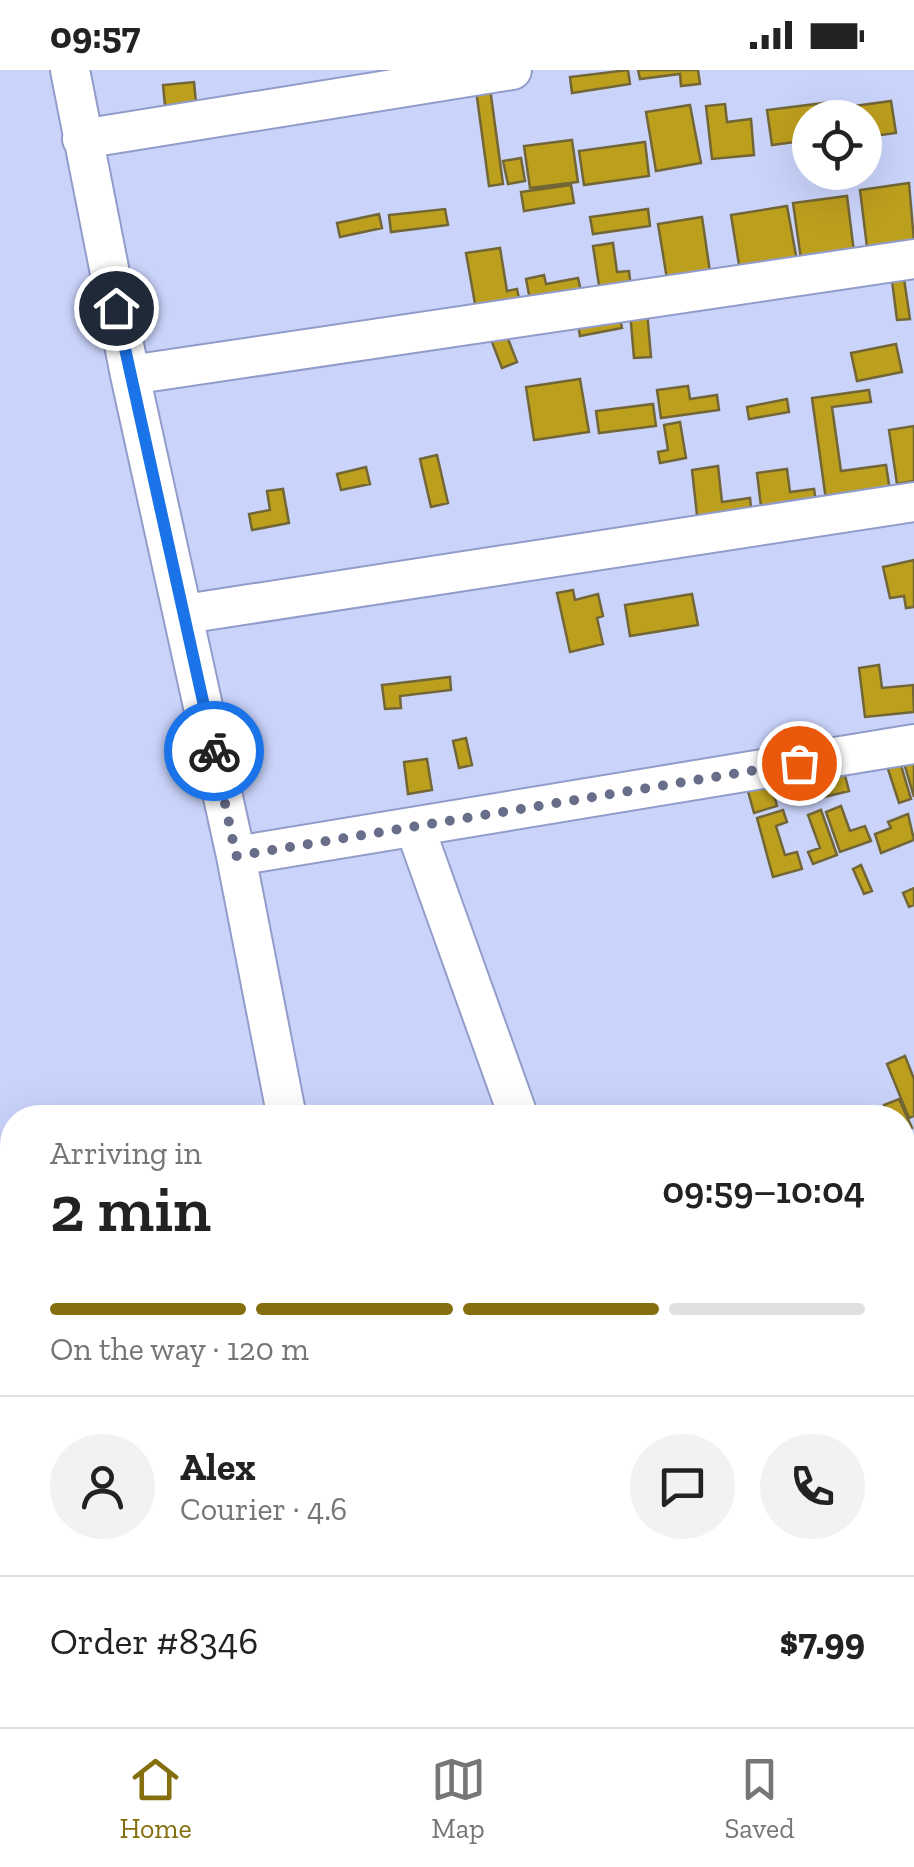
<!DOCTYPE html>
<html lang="en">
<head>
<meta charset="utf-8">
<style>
  body { margin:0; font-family:"Zilla Slab",serif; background:#f2f2f2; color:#222; height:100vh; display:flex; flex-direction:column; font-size:38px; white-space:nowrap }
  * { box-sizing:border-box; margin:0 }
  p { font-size:32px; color:#767676 }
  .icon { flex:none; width:55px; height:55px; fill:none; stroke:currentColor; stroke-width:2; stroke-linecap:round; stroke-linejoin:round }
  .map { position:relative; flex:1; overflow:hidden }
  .details { position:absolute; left:0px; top:1035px; width:915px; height:622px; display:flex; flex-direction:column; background:#fff; border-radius:40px 40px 0 0; box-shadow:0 10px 40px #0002 }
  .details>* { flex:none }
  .tools { position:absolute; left:792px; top:30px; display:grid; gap:20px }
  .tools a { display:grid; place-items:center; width:90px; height:90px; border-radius:50%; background:#fff; box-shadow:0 10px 40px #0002; font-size:50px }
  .pin { position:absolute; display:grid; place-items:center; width:85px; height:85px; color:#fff; margin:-42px; border:5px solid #fff; border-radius:50%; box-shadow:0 2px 10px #0007 }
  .courier { position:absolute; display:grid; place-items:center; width:100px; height:100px; margin:-50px; border:8px solid #1a73e8; border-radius:50%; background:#fff; color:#222; box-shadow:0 2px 12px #0007 }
  .summary em { font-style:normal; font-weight:600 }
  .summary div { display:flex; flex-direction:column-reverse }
  .summary { display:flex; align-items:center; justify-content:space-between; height:170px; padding:0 50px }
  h1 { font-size:65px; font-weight:600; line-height:75px }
  .bar { display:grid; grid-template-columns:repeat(4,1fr); gap:15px 10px; align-content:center; height:120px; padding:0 50px }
  .bar i { height:12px; border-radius:8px; background:#e0e0e0 }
  .bar .active { background:#846e0d }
  .bar p { grid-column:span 4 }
  .line { display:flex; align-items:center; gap:25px; padding:0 50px; border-top:2px solid #e0e0e0 }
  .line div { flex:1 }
  .round { display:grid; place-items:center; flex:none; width:105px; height:105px; border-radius:52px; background:#f2f2f2 }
  .status { display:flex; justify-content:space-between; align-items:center; height:70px; padding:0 50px; background:#fff; direction:ltr }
  .status svg { height:28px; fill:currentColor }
  .menu { display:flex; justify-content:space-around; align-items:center; height:140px; border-top:2px solid #e0e0e0; background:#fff; font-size:28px; color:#767676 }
  .menu a { display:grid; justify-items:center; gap:5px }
  .menu .active { color:#846e0d }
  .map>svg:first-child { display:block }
  .building { fill:#bd9f1e; stroke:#736636; stroke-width:2.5 }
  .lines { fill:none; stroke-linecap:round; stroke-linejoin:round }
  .minor-casing { stroke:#929ccb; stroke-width:42 }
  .minor { stroke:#fff; stroke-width:38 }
  .done { stroke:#686e89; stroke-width:10; stroke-dasharray:0 18 }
  .route { stroke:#1a73e8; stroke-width:12 }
</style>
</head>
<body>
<div class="status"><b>09:57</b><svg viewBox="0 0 49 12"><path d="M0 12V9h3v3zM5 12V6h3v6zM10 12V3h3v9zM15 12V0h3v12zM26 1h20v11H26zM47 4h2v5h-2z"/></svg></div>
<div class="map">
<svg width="914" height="1657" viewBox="0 0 914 1657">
  <rect width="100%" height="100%" fill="#cad4fb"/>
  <!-- building -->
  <path class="building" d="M628 0 630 14 572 23 570 7Z
    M638 0H698L700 14 681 16 680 4 640 9Z
    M194 12 197 43 166 46 163 15Z
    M490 18 503 114 489 116 476 20Z
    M891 31 896 63 865 67V48H833L832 39Z
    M824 33 826 48H810V70L772 75 767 40Z
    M725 34 727 52 751 49 754 85 712 89 706 36Z
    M690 35 701 93 656 101 646 42Z
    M572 70 578 112 530 118 524 76Z
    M645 72 649 106 584 115 579 81Z
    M521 88 525 111 508 114 503 91Z
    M909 113 914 171 867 177 860 120Z
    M571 115 574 133 524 141 521 122Z
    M847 126 854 182 801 189 793 133Z
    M787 136 797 191 740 201 731 145Z
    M445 139 448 155 391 162 389 145Z
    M648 139 650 156 593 164 590 147Z
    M379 144 382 158 340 167 337 153Z
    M702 147 710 202 667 209 658 154Z
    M613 173 617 202 629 201 631 218 600 222 593 176Z
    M500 178 507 221 517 219 521 238 477 245 466 183Z
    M903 202 910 249 897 250 891 203Z
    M544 205 546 214 578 208 583 230 532 240 526 209Z
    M647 241 651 287 634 288 630 242Z
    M619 242 622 258 580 266 577 249Z
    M505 261 517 292 502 298 490 267Z
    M896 274 902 302 857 311 851 283Z
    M580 309 589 362 534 370 526 317Z
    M688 316 690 329 717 325 719 340 661 348 657 320Z
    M869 320 871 332 832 337 841 401 886 395 890 421 826 430 812 328Z
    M787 329 789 342 749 349 747 337Z
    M653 334 656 356 599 363 596 341Z
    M680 352 686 388 660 393 658 382 668 380 664 355Z
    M914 356V411L897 414 889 360Z
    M437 385 448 433 431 437 420 389Z
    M718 396 722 432 750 428 752 448 698 454 692 400Z
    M366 397 370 414 341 420 337 404Z
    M787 399 790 422 814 419 817 438 762 445 757 403Z
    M283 419 289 453 252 460 249 444 270 440 267 421Z
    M914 490V537L906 538 904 526 890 528 883 497Z
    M573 520 575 530 598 524 603 546 597 548 603 574 570 582 557 523Z
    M692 524 698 555 630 566 625 535Z
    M879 595 882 618 913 615 914 642 865 647 859 598Z
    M450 607 451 620 400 626 401 638 385 639 382 615Z
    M466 668 472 695 459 698 453 671Z
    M427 689 432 720 408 724 404 692Z
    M914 690V727L904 693Z
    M900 692 911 729 899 733 887 696Z
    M842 694 849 721 816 729 809 702Z
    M769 707 777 736 754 743 746 714Z
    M841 736 850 761 865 756 871 771 840 782 826 742Z
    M783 740 787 752 776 756 785 785 797 782 802 799 773 807 757 748Z
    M821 740 837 785 813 794 808 782 820 778 808 745Z
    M908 744 914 770 881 783 875 764 891 758 888 752Z
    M861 795 872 821 864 824 853 799Z
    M914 818V835L909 837 903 823Z
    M905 986 914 1009V1046L909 1048 887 994Z
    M899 1029 912 1058 902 1063V1048H889L884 1035Z
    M914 1199V1229L905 1233 902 1204Z
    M415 1645H444L447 1657H419Z
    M901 1645 906 1657H894L889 1646Z"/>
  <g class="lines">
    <!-- minor casing -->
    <g class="minor-casing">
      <path id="minor" d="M70 0 130 305 236 786 287 1048
        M82 69 512 0
        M130 305 914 189
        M185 544 914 432
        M415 758 519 1048
        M236 786 914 674
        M902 1102 914 1097
        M0 1116 12 1113
        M0 1426 12 1423
        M902 1499 914 1494
        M902 1556 914 1580
        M185 1645 187 1657
        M406 1645 408 1657
        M636 1645 642 1657
        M541 1657 569 1645"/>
    </g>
    <!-- minor -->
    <use href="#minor" class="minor"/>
  </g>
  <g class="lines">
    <!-- done -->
    <path class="done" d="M214 681 236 786 799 693"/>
    <!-- route -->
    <path class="route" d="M116 238 214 681"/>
  </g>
</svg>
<div class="tools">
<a><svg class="icon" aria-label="locate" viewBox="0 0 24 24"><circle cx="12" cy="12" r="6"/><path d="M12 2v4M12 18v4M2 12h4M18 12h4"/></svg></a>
</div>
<div class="pin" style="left:799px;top:693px;background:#ea580c"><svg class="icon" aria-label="bag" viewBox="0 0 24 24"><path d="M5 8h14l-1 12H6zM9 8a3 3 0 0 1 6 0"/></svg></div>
<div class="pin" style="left:116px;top:238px;background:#1f2937"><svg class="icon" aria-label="home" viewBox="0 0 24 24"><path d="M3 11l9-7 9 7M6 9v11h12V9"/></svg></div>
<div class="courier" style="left:214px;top:681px"><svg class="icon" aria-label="bike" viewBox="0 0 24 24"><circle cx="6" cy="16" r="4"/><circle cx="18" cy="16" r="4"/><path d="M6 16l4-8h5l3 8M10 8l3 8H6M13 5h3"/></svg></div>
<section class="details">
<div class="summary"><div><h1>2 min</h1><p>Arriving in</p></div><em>09:59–10:04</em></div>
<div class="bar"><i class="active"></i><i class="active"></i><i class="active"></i><i></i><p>On the way · 120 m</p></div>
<div class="line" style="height:180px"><a class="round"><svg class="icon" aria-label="person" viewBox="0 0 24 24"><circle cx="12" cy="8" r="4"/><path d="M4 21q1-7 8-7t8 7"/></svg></a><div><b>Alex</b><p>Courier · 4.6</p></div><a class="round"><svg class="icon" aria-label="chat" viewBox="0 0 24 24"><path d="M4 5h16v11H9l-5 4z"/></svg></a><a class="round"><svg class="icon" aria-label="phone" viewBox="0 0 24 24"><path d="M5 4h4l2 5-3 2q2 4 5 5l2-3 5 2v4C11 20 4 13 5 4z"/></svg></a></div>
<div class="line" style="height:130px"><div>Order #8346</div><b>$7.99</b></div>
</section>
</div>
<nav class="menu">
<a class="active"><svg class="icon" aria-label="home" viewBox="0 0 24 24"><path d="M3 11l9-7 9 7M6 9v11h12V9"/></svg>Home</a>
<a><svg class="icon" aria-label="map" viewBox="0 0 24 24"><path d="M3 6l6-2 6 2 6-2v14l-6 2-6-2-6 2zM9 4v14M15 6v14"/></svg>Map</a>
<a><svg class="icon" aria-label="saved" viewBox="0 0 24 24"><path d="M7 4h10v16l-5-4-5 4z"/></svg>Saved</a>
</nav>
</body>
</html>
